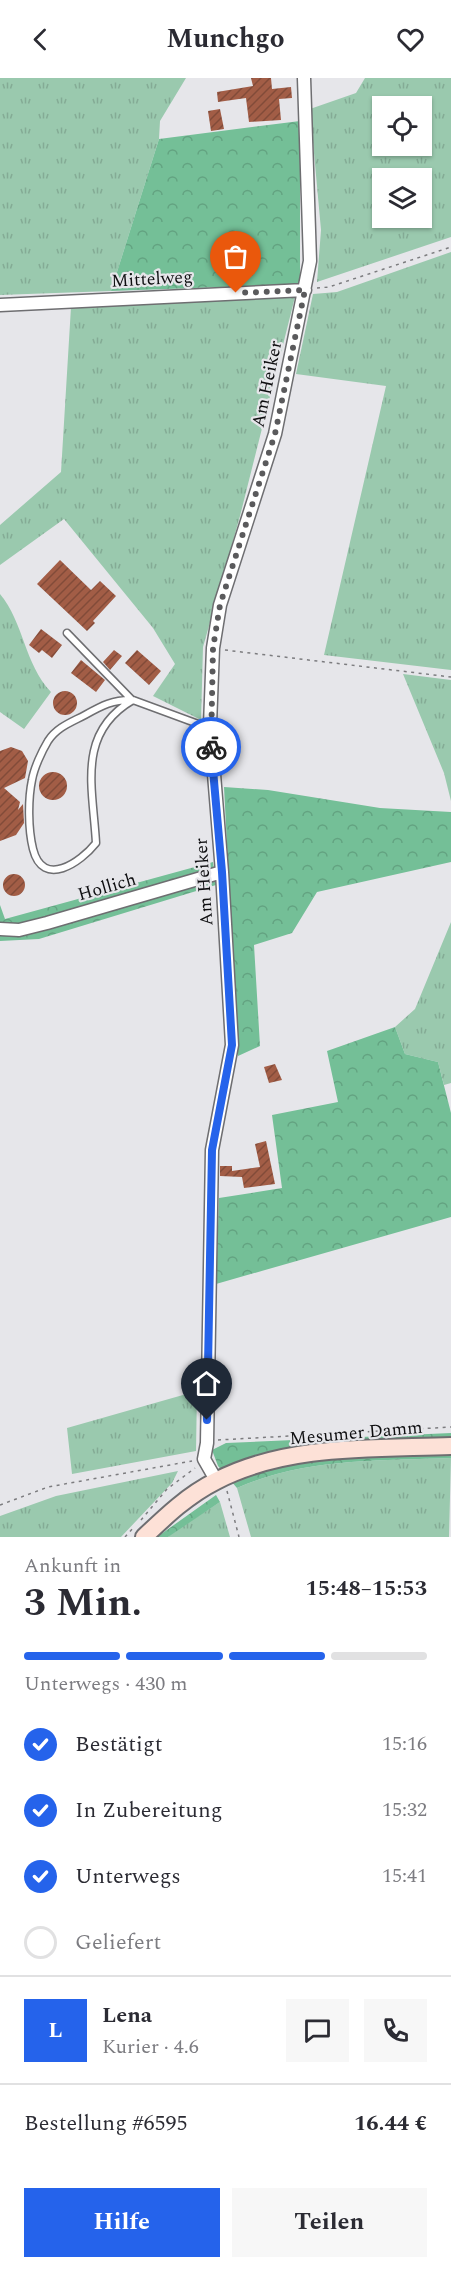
<!DOCTYPE html>
<html lang="de">
<head>
<meta charset="utf-8">
<style>
  body { margin:0; font-family:Spectral,serif; background:#f7f7f7; color:#2b2b33; height:100vh; display:flex; flex-direction:column; font-size:22px; white-space:nowrap }
  * { box-sizing:border-box; margin:0 }
  p { font-size:20px; color:#7c7c81 }
  .icon { flex:none; width:33px; height:33px; fill:none; stroke:currentColor; stroke-width:2; stroke-linecap:round; stroke-linejoin:round }
  .map { position:relative; height:1459px; overflow:hidden }
  .panel { display:flex; flex-direction:column; background:#fff; flex:1 }
  .panel>* { flex:none }
  .controls { position:absolute; left:372px; top:18px; display:grid; gap:12px }
  .controls a { display:grid; place-items:center; width:60px; height:60px; border-radius:0px; background:#fff; box-shadow:0 2px 4px #0004; font-size:30px }
  .pin { position:absolute; display:grid; place-items:center; width:51px; height:51px; color:#fff; margin:-62px -26px; border-radius:50% 50% 50% 0; rotate:-45deg; box-shadow:0 0 6px #0007 }
  .pin .icon { rotate:45deg }
  .courier { position:absolute; display:grid; place-items:center; width:60px; height:60px; margin:-30px; border:4px solid #2563eb; border-radius:50%; background:#fff; color:#222; box-shadow:0 2px 8px #0007 }
  .headline em { font-style:normal; font-weight:700 }
  .headline div { display:flex; flex-direction:column-reverse }
  .headline { display:flex; align-items:center; justify-content:space-between; height:102px; padding:0 24px }
  h1 { font-size:39px; font-weight:700; line-height:45px }
  .bar { display:grid; grid-template-columns:repeat(4,1fr); gap:9px 6px; align-content:center; height:72px; padding:0 24px }
  .bar i { height:8px; border-radius:4px; background:#e1e1e2 }
  .bar .on { background:#2563eb }
  .bar p { grid-column:span 4 }
  .line { display:flex; align-items:center; gap:15px; padding:0 24px; border-top:2px solid #e1e1e2 }
  .line div { flex:1 }
  .round { display:grid; place-items:center; flex:none; width:63px; height:63px; border-radius:0px; background:#f7f7f7 }
  ol { padding:0 24px; list-style:none }
  li { display:flex; align-items:center; gap:18px; height:66px }
  li p { margin-inline-start:auto }
  li .icon { padding:6px; border-radius:50%; background:#2563eb; color:#fff; stroke-width:4 }
  li:last-child { color:#7c7c81 }
  li i { width:33px; height:33px; border:3px solid #e1e1e2; border-radius:50% }
  .cta { display:flex; gap:12px; margin-top:auto; padding:12px 24px }
  .cta a { flex:1; height:69px; border-radius:0px; background:#2563eb; color:#fff; font-size:24px; font-weight:700; line-height:69px; text-align:center }
  .cta a+a { background:#f7f7f7; color:#2b2b33 }
  header { display:flex; justify-content:space-between; align-items:center; height:78px; padding:0 24px; background:#fff; font-size:27px; font-weight:700 }
  .map>svg:first-child { display:block }
  .grass { fill:url(#grass-tufts); fill-rule:evenodd }
  .forest { fill:url(#forest-crowns) }
  .building { fill:url(#building-hatch) }
  .lines { fill:none; stroke-linecap:round; stroke-linejoin:round }
  .lane-casing { stroke:#6e6e71; stroke-width:9 }
  .street-casing { stroke:#6e6e71; stroke-width:15 }
  .secondary-casing { stroke:#6e6e71; stroke-width:20 }
  .path { stroke:#7c7c7f; stroke-width:1.5; stroke-dasharray:3 4.5; stroke-linecap:butt }
  .lane { stroke:#fff; stroke-width:6 }
  .street { stroke:#fff; stroke-width:12 }
  .secondary { stroke:#fde1d7; stroke-width:16 }
  .done { stroke:#5a5a5c; stroke-width:6; stroke-dasharray:0 10.8 }
  .route { stroke:#2563eb; stroke-width:8 }
  .labels { text-anchor:middle; dominant-baseline:central; stroke-width:4.5; stroke-linejoin:round; paint-order:stroke }
  .street-label { font-size:18px; fill:#0e0e10; stroke:#e6e6ea }
</style>
</head>
<body>
<header><svg class="icon" aria-label="back" viewBox="0 0 24 24"><path d="M15 5l-7 7 7 7"/></svg>Munchgo<svg class="icon" aria-label="heart" viewBox="0 0 24 24"><path d="M12 20l-8-8c-3-5 5-10 8-4 3-6 11-1 8 4z"/></svg></header>
<div class="map">
<svg width="451" height="1459" viewBox="0 0 451 1459">
  <defs>
    <pattern id="grass-tufts" width="24" height="20" patternUnits="userSpaceOnUse" patternTransform="scale(1.5)"><rect width="24" height="20" fill="#9ac9ae"/><path d="M3 7l-1-3M5 7V3M7 7l1-3M15 17l-1-3M17 17v-4M19 17l1-3" fill="none" stroke="#84ab95"/></pattern>
    <pattern id="forest-crowns" width="20" height="18" patternUnits="userSpaceOnUse" patternTransform="scale(1.5)"><rect width="20" height="18" fill="#74bf97"/><path d="M2 6a3 3 0 1 1 6 0M12 15a3 3 0 1 1 6 0" fill="none" stroke="#63a381"/></pattern>
    <pattern id="building-hatch" width="6" height="6" patternUnits="userSpaceOnUse" patternTransform="scale(1.5)"><rect width="6" height="6" fill="#a25d46"/><path d="M-1 1l2-2M0 6l6-6M5 7l2-2" fill="none" stroke="#824b39"/></pattern>
  </defs>
  <rect width="100%" height="100%" fill="#e6e6ea"/>
  <!-- grass -->
  <path class="grass" d="M0 0H186L160 43 159 61 111 213 0 217Z
    M365 0H451V159L317 204 321 152 310 31 356 15ZM382 28H422V68H382ZM382 100H422V140H382Z
    M451 174V592L324 577 386 308 296 296 313 216 337 214Z
    M295 219 240 438 203 569 201 642 153 618 175 586 153 550 64 441 0 487V447L61 394 71 229Z
    M0 516C24 545 24 585 51 614L24 651 0 634Z
    M403 596 451 602V723L444 695Z
    M451 844V1005L444 1007 438 984 405 976 395 949 415 931Z
    M197 1313 196 1373 72 1396 67 1350Z
    M451 1380 449 1459H251L237 1410C305 1380 378 1383 451 1380Z
    M178 1393 172 1405 121 1459H0V1438L56 1418Z
    M220 1424 230 1459H168L172 1455Z"/>
  <!-- forest -->
  <path class="forest" d="M300 43V206L111 213 159 61Z
    M224 709 268 712 380 730 451 734V784L317 814 292 855 254 867 260 968 238 978Z
    M213 784 216 807 39 861 0 863V827L5 841Z
    M395 949 405 976 438 984 451 1035V1139L216 1206 219 1120 282 1110 272 1037 338 1024 327 973Z
    M451 1355V1380C378 1383 305 1380 237 1410L218 1388 212 1372 226 1365Z
    M216 1417 220 1424 168 1459H157Z"/>
  <!-- building -->
  <path class="building" d="M251 0H271L272 11 291 9 292 20 279 21 281 42 249 44 246 20 218 24 217 14 253 8Z
    M220 31 224 51 211 53 208 33Z
    M60 482 91 512 100 503 116 518 93 543 95 545 87 553 37 506Z
    M41 551 62 567 52 580 42 572 39 575 29 567Z
    M114 572 122 578 110 592 103 584Z
    M137 572 161 593 149 607 125 585Z
    M81 582 105 602 96 614 71 595Z
    M53 625a12 12 0 1 1 24 0a12 12 0 1 1-24 0Z
    M11 669 22 673 28 683 25 700 4 710 20 724 18 732 23 726 24 745 16 757 0 763V673Z
    M39 708a14 14 0 1 1 28 0a14 14 0 1 1-28 0Z
    M3 807a11 11 0 1 1 22 0a11 11 0 1 1-22 0Z
    M275 986 282 1002 269 1005 264 989Z
    M266 1063 275 1106 244 1110 242 1099 220 1098V1088H232V1093L260 1089 255 1066Z"/>
  <g class="lines">
    <!-- lane casing -->
    <g class="lane-casing">
      <path id="lane" d="M67 555 132 622
        M133 622C114 621 101 628 85 637 72 644 57 649 48 663 42 673 34 690 32 702 28 721 28 751 33 771 43 811 81 784 96 765 93 710 76 655 133 622L209 650"/>
    </g>
    <!-- street casing -->
    <g class="street-casing">
      <path id="street" d="M0 227 305 212
        M0 851 19 852 47 845 222 794
        M216 1402 204 1381 207 1365 212 1072 232 967 222 794 210 647 213 570 220 527 275 356 310 183 304 0"/>
    </g>
    <!-- secondary casing -->
    <g class="secondary-casing">
      <path id="secondary" d="M144 1459C166 1438 188 1417 216 1403 287 1366 374 1371 451 1368"/>
    </g>
    <!-- path -->
    <path class="path" d="M317 210 329 209 451 169
      M225 572 451 599
      M218 1362 451 1349
      M227 1413 239 1459
      M0 1427 48 1409 192 1383
      M141 1442 167 1411 195 1390
      M125 1459 133 1450"/>
    <!-- lane -->
    <use href="#lane" class="lane"/>
    <!-- street -->
    <use href="#street" class="street"/>
    <!-- secondary -->
    <use href="#secondary" class="secondary"/>
  </g>
  <g class="lines">
    <!-- done -->
    <path class="done" d="M211 669 213 570 220 527 275 356 305 212 236 215"/>
    <!-- route -->
    <path class="route" d="M207 1342 212 1072 232 967 222 794 211 669"/>
  </g>
  <g class="labels">
    <!-- street labels -->
    <g class="street-label">
      <text transform="translate(152 201) rotate(-3)">Mittelweg</text>
      <text transform="translate(267 306) rotate(-78)">Am Heiker</text>
      <text transform="translate(204 804) rotate(-94)">Am Heiker</text>
      <text transform="translate(107 809) rotate(-16)">Hollich</text>
      <text transform="translate(356 1355) rotate(-5)">Mesumer Damm</text>
    </g>
  </g>
</svg>
<div class="controls">
<a><svg class="icon" aria-label="locate" viewBox="0 0 24 24"><circle cx="12" cy="12" r="6"/><path d="M12 2v4M12 18v4M2 12h4M18 12h4"/></svg></a>
<a><svg class="icon" aria-label="layers" viewBox="0 0 24 24"><path d="M12 4l9 5-9 5-9-5zM3 14l9 5 9-5"/></svg></a>
</div>
<div class="pin" style="left:236px;top:215px;background:#ea580c"><svg class="icon" aria-label="bag" viewBox="0 0 24 24"><path d="M5 8h14l-1 12H6zM9 8a3 3 0 0 1 6 0"/></svg></div>
<div class="pin" style="left:207px;top:1342px;background:#1f2937"><svg class="icon" aria-label="home" viewBox="0 0 24 24"><path d="M3 11l9-7 9 7M6 9v11h12V9"/></svg></div>
<div class="courier" style="left:211px;top:669px"><svg class="icon" aria-label="bike" viewBox="0 0 24 24"><circle cx="6" cy="16" r="4"/><circle cx="18" cy="16" r="4"/><path d="M6 16l4-8h5l3 8M10 8l3 8H6M13 5h3"/></svg></div>
</div>
<section class="panel">
<div class="headline"><div><h1>3 Min.</h1><p>Ankunft in</p></div><em>15:48–15:53</em></div>
<div class="bar"><i class="on"></i><i class="on"></i><i class="on"></i><i></i><p>Unterwegs · 430 m</p></div>
<ol>
<li><svg class="icon" aria-label="check" viewBox="0 0 24 24"><path d="M5 12l5 5 9-10"/></svg>Bestätigt<p>15:16</p></li>
<li><svg class="icon" aria-label="check" viewBox="0 0 24 24"><path d="M5 12l5 5 9-10"/></svg>In Zubereitung<p>15:32</p></li>
<li><svg class="icon" aria-label="check" viewBox="0 0 24 24"><path d="M5 12l5 5 9-10"/></svg>Unterwegs<p>15:41</p></li>
<li><i></i>Geliefert</li>
</ol>
<div class="line" style="height:108px"><b class="round" style="background:#2563eb;color:#fff">L</b><div><b>Lena</b><p>Kurier · 4.6</p></div><a class="round"><svg class="icon" aria-label="chat" viewBox="0 0 24 24"><path d="M4 5h16v11H9l-5 4z"/></svg></a><a class="round"><svg class="icon" aria-label="phone" viewBox="0 0 24 24"><path d="M5 4h4l2 5-3 2q2 4 5 5l2-3 5 2v4C11 20 4 13 5 4z"/></svg></a></div>
<div class="line" style="height:78px"><div>Bestellung #6595</div><b>16.44 €</b></div>
<div class="cta"><a>Hilfe</a><a>Teilen</a></div>
</section>
</body>
</html>
